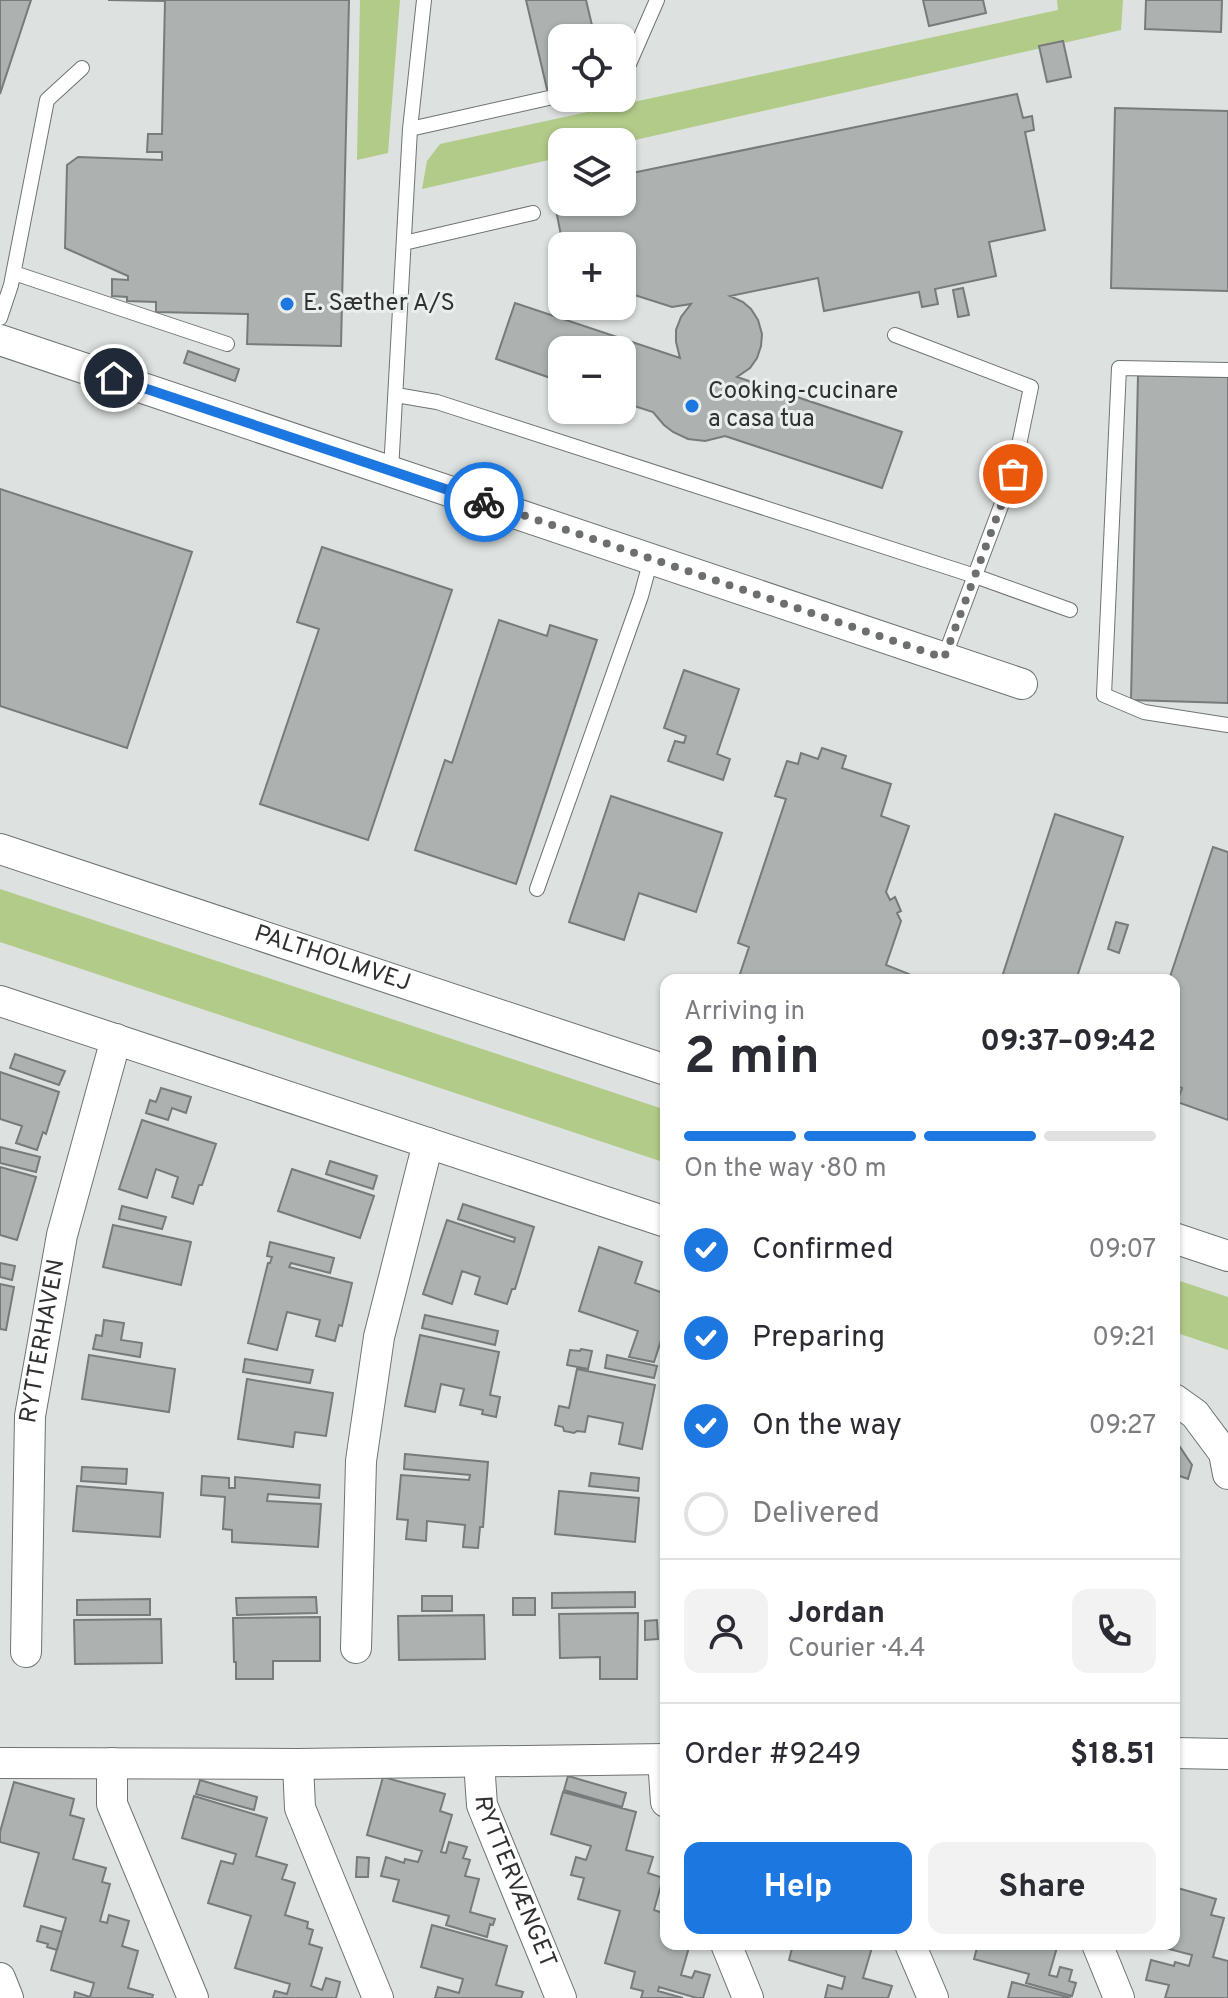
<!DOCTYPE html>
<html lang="en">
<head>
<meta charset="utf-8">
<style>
  body { margin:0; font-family:Overpass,sans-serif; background:#f2f2f3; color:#2b2b33; height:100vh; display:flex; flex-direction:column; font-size:30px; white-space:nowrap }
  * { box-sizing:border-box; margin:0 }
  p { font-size:26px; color:#7c7c81 }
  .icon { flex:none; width:44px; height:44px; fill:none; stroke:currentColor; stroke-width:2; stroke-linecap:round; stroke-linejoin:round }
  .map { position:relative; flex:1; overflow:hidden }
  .drawer { position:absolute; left:660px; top:974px; width:520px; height:976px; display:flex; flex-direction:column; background:#fff; border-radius:16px; box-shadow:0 2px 6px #0004 }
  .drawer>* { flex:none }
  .controls { position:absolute; left:548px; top:24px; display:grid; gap:16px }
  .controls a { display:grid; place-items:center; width:88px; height:88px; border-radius:16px; background:#fff; box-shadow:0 2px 6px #0004; font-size:40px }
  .pin { position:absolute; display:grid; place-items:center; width:68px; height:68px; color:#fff; margin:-34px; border:4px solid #fff; border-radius:50%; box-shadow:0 2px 8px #0007 }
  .courier { position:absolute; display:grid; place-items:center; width:80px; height:80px; margin:-40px; border:6px solid #1d77e1; border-radius:50%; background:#fff; color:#222; box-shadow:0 2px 10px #0007 }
  .overview em { font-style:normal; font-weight:700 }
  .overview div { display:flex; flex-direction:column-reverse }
  .overview { display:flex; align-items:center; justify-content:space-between; height:136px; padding:0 24px }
  h1 { font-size:52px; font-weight:700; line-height:60px }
  .bar { display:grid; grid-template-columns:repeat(4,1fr); gap:12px 8px; align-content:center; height:96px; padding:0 24px }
  .bar i { height:10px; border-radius:6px; background:#e1e1e2 }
  .bar .active { background:#1d77e1 }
  .bar p { grid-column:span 4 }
  .line { display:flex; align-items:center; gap:20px; padding:0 24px; border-top:2px solid #e1e1e2 }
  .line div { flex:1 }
  .round { display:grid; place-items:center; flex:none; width:84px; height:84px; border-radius:16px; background:#f2f2f3 }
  ol { padding:0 24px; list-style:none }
  li { display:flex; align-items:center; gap:24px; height:88px }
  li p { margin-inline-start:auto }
  li .icon { padding:8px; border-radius:50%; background:#1d77e1; color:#fff; stroke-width:4 }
  li:last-child { color:#7c7c81 }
  li i { width:44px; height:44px; border:4px solid #e1e1e2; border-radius:50% }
  .primary-button { display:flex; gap:16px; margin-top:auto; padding:16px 24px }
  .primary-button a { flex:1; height:92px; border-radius:16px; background:#1d77e1; color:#fff; font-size:32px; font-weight:700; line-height:92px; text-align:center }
  .primary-button a+a { background:#f2f2f3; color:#2b2b33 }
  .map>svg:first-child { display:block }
  .green { fill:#b2cb89 }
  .building { fill:#adb2b1; stroke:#777b7b; stroke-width:2 }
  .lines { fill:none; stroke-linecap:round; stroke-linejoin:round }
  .service-casing { stroke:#6f7371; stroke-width:16 }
  .minor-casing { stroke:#6f7371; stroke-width:32 }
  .service { stroke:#fff; stroke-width:14 }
  .minor { stroke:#fff; stroke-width:30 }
  .done { stroke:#6d6f6e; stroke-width:8; stroke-dasharray:0 14.4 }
  .route { stroke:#1d77e1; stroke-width:10 }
  .poi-dot { fill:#1d77e1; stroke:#eaeeec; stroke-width:3 }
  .labels { text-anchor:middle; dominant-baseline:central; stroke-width:6; stroke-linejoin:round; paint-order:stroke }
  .poi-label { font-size:24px; fill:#303231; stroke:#eaeeec; text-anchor:start }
  .street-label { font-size:24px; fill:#303231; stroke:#eaeeec }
</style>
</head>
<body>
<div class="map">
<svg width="1228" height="1998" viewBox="0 0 1228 1998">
  <rect width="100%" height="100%" fill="#dde1df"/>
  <!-- green -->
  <path class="green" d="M360 0H400L388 153 357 160Z
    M1057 0H1123L1121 30 622 143 562 142V157L422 189 427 161 440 144 1058 10Z
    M0 889 666 1110V1163L0 942Z
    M1174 1279 1228 1297V1350L1174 1332Z"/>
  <!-- building -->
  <path class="building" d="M0 0H31L0 94Z
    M108 0H349L341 346 247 344 248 314 156 312V302L127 301V297L112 296V279L128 280V276L65 248 67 165 78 157 162 160V152H147L148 134H162L165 1Z
    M526 0H586L595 38H562V85L547 89Z
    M923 0H983L986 13 929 26Z
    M1146 0H1222L1221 32 1145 29Z
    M1063 41 1071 77 1047 82 1039 46Z
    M1017 94 1023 118 1032 116 1034 130 1025 132 1045 230 989 242 996 276 935 289 938 304 922 307 919 292 824 311 818 278 730 296 743 302 751 309 758 320 762 334 761 346 757 358 750 368 737 377 902 432 882 488 725 436 705 441 688 439 673 432 664 425 653 412 622 402V350H562V382L496 359 515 303 680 358 676 342V330L681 317 691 304 672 307 622 291V246H563L552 189 562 187V202H622V175Z
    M1115 108 1228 111V291L1111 288Z
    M963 288 969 315 958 317 953 290Z
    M188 351 239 369 235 381 184 363Z
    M1138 375 1228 377V703L1131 700Z
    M0 489 192 552 127 748 0 706Z
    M322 547 452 590 368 840 260 804 319 629 297 622Z
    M499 620 547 636 550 625 597 640 516 884 415 850 445 760 452 763Z
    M684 670 739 689 717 754 730 759 723 780 668 761 675 741 684 743 686 736 664 728Z
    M822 748 846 756 842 768 891 784 881 816 909 826 886 892 890 900 895 897 901 911 897 913 901 921 886 965 909 974 907 980H738L749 947 738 943 786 799 775 796 787 761 798 764 801 753 818 759Z
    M611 796 722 833 696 912 639 893 624 940 569 922Z
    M1055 814 1123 837 1076 980H1001Z
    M1213 847 1228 852V1120L1177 1102 1182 1088 1174 1085V980H1169Z
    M1116 922 1128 925 1119 953 1108 949Z
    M15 1054 65 1071 59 1085 10 1068Z
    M0 1072 59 1092 46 1134 43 1132 37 1150 16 1143 22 1126 0 1119Z
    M161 1088 191 1097 186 1113 172 1108 168 1120 146 1113 150 1100 156 1102Z
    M142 1120 216 1144 202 1185H199L193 1204 172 1197 178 1177 156 1169 147 1198 119 1189Z
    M0 1147 40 1157 36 1172 0 1163Z
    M330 1161 377 1176 373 1189 326 1174Z
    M0 1167 36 1177 17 1240 0 1235Z
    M292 1169 374 1196 360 1238 278 1211Z
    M463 1204 534 1227 515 1289H512L507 1304 475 1294 480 1277 462 1271 452 1304 423 1294 447 1220 514 1242 515 1238 458 1219Z
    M122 1206 166 1217 162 1229 119 1219Z
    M113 1225 191 1242 181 1285 103 1267Z
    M270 1242 334 1258 330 1273 291 1263 289 1267 352 1283 342 1326 339 1325 335 1341 316 1336 320 1320 287 1312 277 1350 248 1343 268 1263H270L272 1257 267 1256Z
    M599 1247 642 1262 635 1283 666 1294V1325L654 1362 629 1357 638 1331 579 1311Z
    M0 1263 15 1266 12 1280 0 1277Z
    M0 1284 14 1287 6 1330 0 1329Z
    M425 1315 498 1331 495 1345 422 1328Z
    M104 1320 124 1323 121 1340 142 1343 140 1357 93 1349 96 1335 102 1336Z
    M420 1335 499 1352 490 1395 500 1397 496 1417 482 1414 483 1410 460 1405 464 1389 441 1384 435 1412 405 1406Z
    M581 1349 592 1351 588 1369 567 1365 570 1350 580 1351Z
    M89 1355 175 1369 169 1412 82 1399Z
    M607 1355 657 1366 654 1378 605 1368Z
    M245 1359 313 1370 310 1383 243 1372Z
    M577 1369 655 1385 642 1449 619 1444 623 1423 588 1416 585 1432 577 1431 574 1433 564 1431 563 1427 555 1425 559 1406 569 1408Z
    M247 1379 333 1393 326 1436 295 1432 293 1447 238 1439Z
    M1174 1438 1192 1465 1188 1479 1174 1474Z
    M405 1454 488 1462 483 1527H480L478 1548 463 1547 465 1525 427 1521 426 1541 406 1539 408 1520 397 1519 401 1475 469 1480 470 1475 404 1469Z
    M82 1467 127 1469 126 1484 81 1481Z
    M591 1473 639 1478 638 1491 589 1486Z
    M202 1476 229 1478V1488H235V1477L320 1485 319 1498 268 1494 267 1501 321 1504 318 1547 232 1542V1530L223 1529 225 1497 201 1495Z
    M77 1486 163 1493 160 1537 73 1531Z
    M559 1491 639 1498 635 1542 555 1534Z
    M635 1592V1607L552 1608V1593Z
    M422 1596H452V1611H422Z
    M316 1597 317 1613 237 1615 236 1598Z
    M513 1598H535V1615H513Z
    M150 1599V1615H77V1600Z
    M638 1613 637 1679H600V1657L560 1658 559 1614Z
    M484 1615 485 1659 399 1660 398 1616Z
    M320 1617V1661H273V1679H236V1662H234L233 1618Z
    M161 1619 162 1663 75 1664 74 1620Z
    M657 1620 658 1639 645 1640V1621Z
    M568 1776 626 1793 622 1807 564 1790Z
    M383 1777 445 1794 440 1811 452 1815 441 1852 446 1853 449 1842 467 1847 463 1858 470 1860 465 1876 479 1879 470 1912 495 1919 493 1925 490 1924 487 1937 446 1925 449 1916 393 1901 399 1880 381 1876 386 1857 404 1863 405 1859 418 1862 422 1851 367 1835Z
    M200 1780 257 1797 254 1810 196 1794Z
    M14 1782 74 1799 70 1815 84 1819 73 1859 106 1868 102 1882 110 1884 100 1921 107 1923 109 1915 129 1921 122 1946 138 1951 128 1988 153 1995 152 1998H74L75 1992 90 1997 94 1983 51 1970 66 1918 24 1906 39 1853 0 1842V1832Z
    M563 1792 636 1812 626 1850 653 1857 648 1873 663 1878 654 1910 666 1914V1944H690L681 1975 692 1978 695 1971 710 1975 703 1998H697L659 1987 658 1991 683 1998H641L643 1991 631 1988 635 1972 605 1963 620 1911 578 1899 584 1878 571 1875 576 1857 586 1860 591 1846 551 1834Z
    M194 1796 267 1818 256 1856 287 1865 282 1879 295 1883 285 1915 308 1922 307 1928 313 1930 309 1944 322 1948 311 1986 322 1990 326 1978 340 1982 336 1998H273L275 1991 287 1994 290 1984 235 1968 251 1916 208 1903 221 1861 233 1864 236 1854 182 1838Z
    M357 1857 369 1858 368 1877H356Z
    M1174 1887 1216 1899 1211 1915 1224 1918 1213 1957 1228 1961V1998H1165L1169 1985 1146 1980 1151 1960 1174 1966 1175 1962 1189 1966 1192 1955 1150 1944H1174Z
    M432 1925 507 1946 496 1985 523 1992 521 1998H435L438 1987 459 1993 463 1979 421 1967Z
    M41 1926 62 1932 57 1950 47 1947 48 1944 37 1941Z
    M793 1944H873L863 1978 892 1986 888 1998H825L828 1985 842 1989 845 1977 789 1960Z
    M978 1944H1058L1049 1975 1057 1977 1060 1967 1072 1970 1069 1981 1076 1983 1072 1996 1026 1983 1029 1974 974 1959Z
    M1012 1982 1071 1998H1008Z"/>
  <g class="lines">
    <!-- service casing -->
    <g class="service-casing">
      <path id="service" d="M424 0 410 129 562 95
        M622 80 657 0
        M404 243 533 213
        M14 273 227 344
        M0 318 11 285 47 100 82 68
        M895 335 1031 387 1013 474 944 658
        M1228 370 1119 368 1104 695 1144 712 1228 725
        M396 395 437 402 975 576 1070 610
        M391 471 410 129
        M537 889 641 596 651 559"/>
    </g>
    <!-- minor casing -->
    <g class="minor-casing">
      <g id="minor">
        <path d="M0 340 1022 684"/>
        <path id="s1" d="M0 849 666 1070"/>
        <path d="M0 1001 666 1222"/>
        <path d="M1174 1238 1228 1256"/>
        <path d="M1174 1399 1195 1414 1224 1453 1228 1474"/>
        <path d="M356 1648 361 1461 379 1337 428 1143"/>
        <path id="s2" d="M26 1652 30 1416 62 1235 116 1039"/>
        <path d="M1174 1753 1228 1754"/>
        <path d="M663 1759 666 1802"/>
        <path id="s3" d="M479 1762 482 1805 561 1998"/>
        <path d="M0 1763 298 1764 666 1759"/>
        <path d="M112 1763V1804L193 1998"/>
        <path d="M298 1764 300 1808 378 1998"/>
        <path d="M726 1944 748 1998"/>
        <path d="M910 1944 933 1998"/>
        <path d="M1097 1944 1119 1998"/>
        <path d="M0 1978 8 1998"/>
      </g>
    </g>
    <!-- service -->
    <use href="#service" class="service"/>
    <!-- minor -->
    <use href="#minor" class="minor"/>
  </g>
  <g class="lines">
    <!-- done -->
    <path class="done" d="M484 502 944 658 1013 474"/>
    <!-- route -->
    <path class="route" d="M114 378 484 502"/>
  </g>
  <!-- markers -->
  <g class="poi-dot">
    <circle cx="287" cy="304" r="8"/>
    <circle cx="692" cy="406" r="8"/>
  </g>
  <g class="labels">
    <!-- poi labels -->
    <g class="poi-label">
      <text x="303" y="304">E. Sæther A/S</text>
      <text x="708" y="392">Cooking-cucinare<tspan x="708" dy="28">a casa tua</tspan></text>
    </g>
    <!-- street labels -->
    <g class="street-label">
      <text stroke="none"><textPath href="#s1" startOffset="350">PALTHOLMVEJ</textPath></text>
      <text stroke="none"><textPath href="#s2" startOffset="312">RYTTERHAVEN</textPath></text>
      <text stroke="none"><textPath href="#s3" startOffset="126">RYTTERVÆNGET</textPath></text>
    </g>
  </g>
</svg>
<div class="controls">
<a><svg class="icon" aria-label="locate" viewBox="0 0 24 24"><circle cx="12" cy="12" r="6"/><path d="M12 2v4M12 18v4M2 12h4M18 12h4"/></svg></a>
<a><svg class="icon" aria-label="layers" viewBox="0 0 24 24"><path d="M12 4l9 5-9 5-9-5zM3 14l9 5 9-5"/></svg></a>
<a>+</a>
<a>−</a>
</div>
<div class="pin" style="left:1013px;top:474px;background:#ea580c"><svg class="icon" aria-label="bag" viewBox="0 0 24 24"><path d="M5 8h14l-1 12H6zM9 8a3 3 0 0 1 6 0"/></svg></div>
<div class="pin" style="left:114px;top:378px;background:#1f2937"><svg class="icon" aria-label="home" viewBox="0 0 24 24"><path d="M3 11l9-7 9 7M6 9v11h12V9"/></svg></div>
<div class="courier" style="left:484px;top:502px"><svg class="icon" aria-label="bike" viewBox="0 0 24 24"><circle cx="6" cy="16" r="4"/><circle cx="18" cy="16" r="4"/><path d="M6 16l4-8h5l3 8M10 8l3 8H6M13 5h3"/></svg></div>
<section class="drawer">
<div class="overview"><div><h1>2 min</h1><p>Arriving in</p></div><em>09:37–09:42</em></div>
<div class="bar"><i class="active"></i><i class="active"></i><i class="active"></i><i></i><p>On the way · 80 m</p></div>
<ol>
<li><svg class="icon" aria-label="check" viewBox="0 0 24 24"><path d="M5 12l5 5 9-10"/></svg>Confirmed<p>09:07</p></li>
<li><svg class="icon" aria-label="check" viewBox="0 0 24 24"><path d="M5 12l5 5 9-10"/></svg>Preparing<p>09:21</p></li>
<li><svg class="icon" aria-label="check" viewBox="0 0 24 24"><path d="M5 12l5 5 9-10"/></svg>On the way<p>09:27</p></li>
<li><i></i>Delivered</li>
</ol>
<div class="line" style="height:144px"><a class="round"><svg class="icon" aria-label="person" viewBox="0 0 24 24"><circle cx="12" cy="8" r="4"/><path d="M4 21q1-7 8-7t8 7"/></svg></a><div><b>Jordan</b><p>Courier · 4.4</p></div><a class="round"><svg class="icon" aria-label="phone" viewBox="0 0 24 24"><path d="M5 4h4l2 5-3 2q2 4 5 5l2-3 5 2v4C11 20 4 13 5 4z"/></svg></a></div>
<div class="line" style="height:104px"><div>Order #9249</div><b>$18.51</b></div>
<div class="primary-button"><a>Help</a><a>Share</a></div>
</section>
</div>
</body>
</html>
